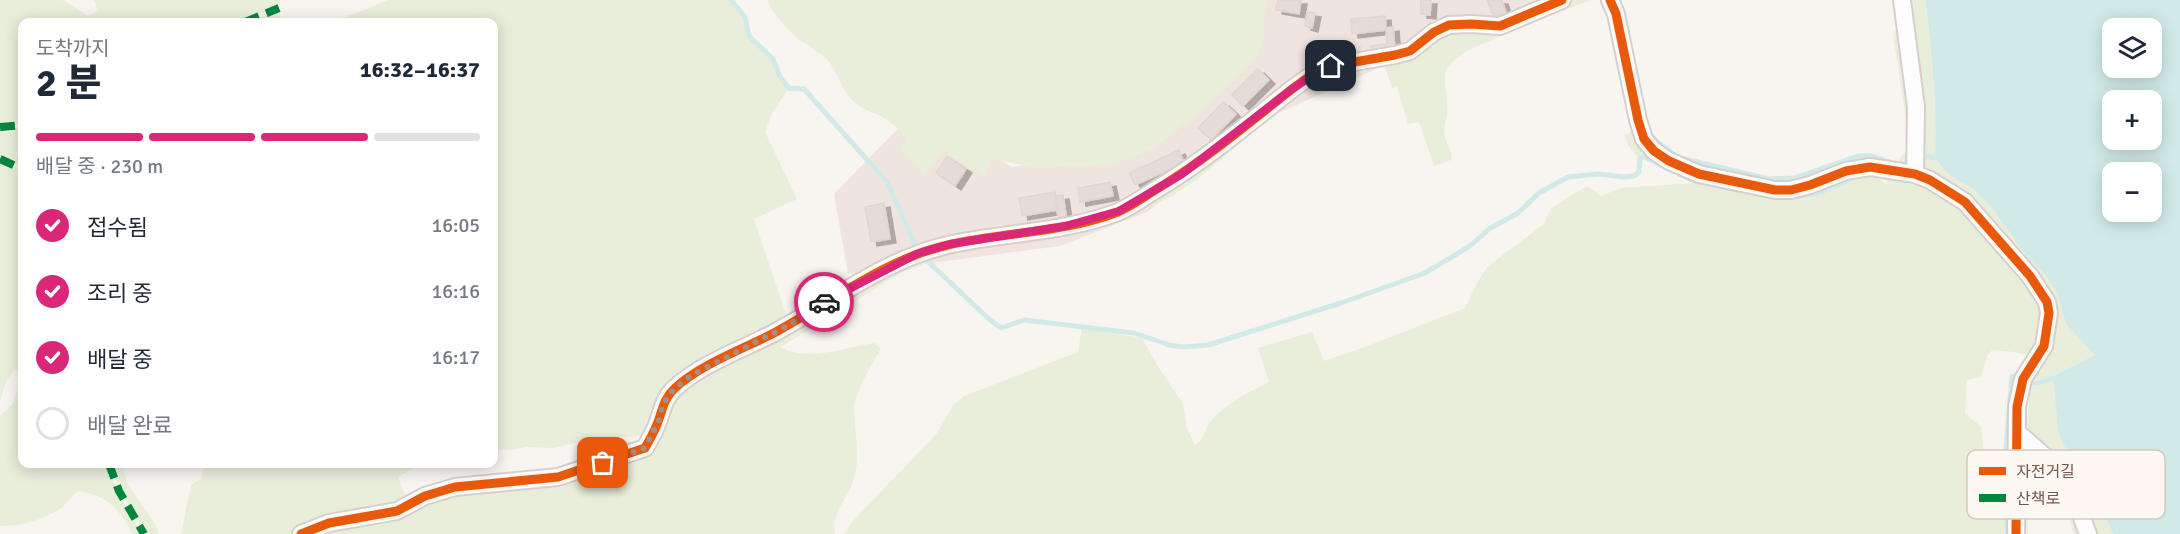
<!DOCTYPE html>
<html lang="ko">
<head>
<meta charset="utf-8">
<style>
  body { margin:0; font-family:Signika,"Noto Sans KR",sans-serif; background:#f2f2f3; color:#1f2937; height:100vh; display:flex; flex-direction:column; font-size:22px; white-space:nowrap }
  * { box-sizing:border-box; margin:0 }
  p { font-size:20px; color:#747a83 }
  .icon { flex:none; width:33px; height:33px; fill:none; stroke:currentColor; stroke-width:2; stroke-linecap:round; stroke-linejoin:round }
  .map { position:relative; flex:1; overflow:hidden }
  .drawer { position:absolute; left:18px; top:18px; width:480px; height:450px; display:flex; flex-direction:column; background:#fff; border-radius:12px; box-shadow:0 3px 15px #0003 }
  .drawer>* { flex:none }
  .tools { position:absolute; left:2102px; top:18px; display:grid; gap:12px }
  .tools a { display:grid; place-items:center; width:60px; height:60px; border-radius:12px; background:#fff; box-shadow:0 3px 15px #0003; font-size:30px }
  .pin { position:absolute; display:grid; place-items:center; width:51px; height:51px; color:#fff; margin:-26px; border-radius:12px; box-shadow:0 3px 9px #0006 }
  .courier { position:absolute; display:grid; place-items:center; width:60px; height:60px; margin:-30px; border:4px solid #db2777; border-radius:50%; background:#fff; color:#222; box-shadow:0 2px 8px #0007 }
  .headline em { font-style:normal; font-weight:800 }
  .headline div { display:flex; flex-direction:column-reverse }
  .headline { display:flex; align-items:center; justify-content:space-between; height:102px; padding:0 18px }
  h1 { font-size:39px; font-weight:800; line-height:45px }
  .bar { display:grid; grid-template-columns:repeat(4,1fr); gap:9px 6px; align-content:center; height:72px; padding:0 18px }
  .bar i { height:8px; border-radius:4px; background:#e0e1e3 }
  .bar .current { background:#db2777 }
  .bar p { grid-column:span 4 }
  ol { padding:0 18px; list-style:none }
  li { display:flex; align-items:center; gap:18px; height:66px }
  li p { margin-inline-start:auto }
  li .icon { padding:6px; border-radius:50%; background:#db2777; color:#fff; stroke-width:4 }
  li:last-child { color:#747a83 }
  li i { width:33px; height:33px; border:3px solid #e0e1e3; border-radius:50% }
  .map>svg:first-child { display:block }
  .residential { fill:#f0e5de }
  .green { fill:#e9eedb }
  .water { fill:#d1eae8; fill-rule:evenodd }
  .lines { fill:none; stroke-linecap:round; stroke-linejoin:round }
  .stream { stroke:#d1eae8; stroke-width:5 }
  .building { fill:#e5dcd7; stroke:#e1d6d2; stroke-width:1.5; filter:url(#shadow) }
  .minor-casing { stroke:#d8cfcc; stroke-width:20 }
  .minor { stroke:#fefdfd; stroke-width:16 }
  .quiet { stroke:#00873e; stroke-width:8; stroke-dasharray:15 8; stroke-linecap:butt }
  .cycleway-casing { stroke:#fef8f3; stroke-width:13 }
  .cycleway { stroke:#e8590c; stroke-width:9 }
  .done { stroke:#a48e87; stroke-width:6; stroke-dasharray:0 10.8 }
  .route { stroke:#db2777; stroke-width:8 }
  .key { fill:#fef8f3; stroke:#d6c8c2; stroke-width:1.5 }
  .key-label { font-size:16px; fill:#77574f }
</style>
</head>
<body>
<div class="map">
<svg width="2180" height="534" viewBox="0 0 2180 534">
  <defs>
    <filter id="shadow"><feDropShadow dx="6" dy="4" stdDeviation="0" flood-color="#0004"/></filter>
  </defs>
  <rect width="100%" height="100%" fill="#f8f4f0"/>
  <!-- residential -->
  <path class="residential" d="M1241 0H1591L1457 48 1389 63 1268 118 1147 212 1060 246 848 274 834 194 915 111 1012 167 1071 158Z"/>
  <!-- green -->
  <path class="green" d="M0 0H63L88 16 97 11 95 2 92 0H280L279 6 241 22H22V124L0 125Z
    M388 0H729L744 18 748 37 772 60 779 78 788 89 772 113 765 132 797 199 754 219 789 323 691 374 650 434 631 437H590L580 442 553 448 527 447 512 450 494 449V22H334Z
    M767 0H1266L1263 39 1257 56 1243 72 1186 123 1155 147 1114 164 1038 168 991 159 984 177 944 150 924 175 899 147 908 141C902 132 894 124 884 118 874 112 860 109 852 100 838 85 834 57 816 52 811 44 804 44 797 38 785 27 774 15 767 0Z
    M1571 0H1586L1471 49C1432 71 1449 78 1447 114 1446 120 1444 126 1444 133 1445 142 1454 151 1451 160L1434 166 1419 122 1408 124 1397 87 1392 88 1385 67C1370 68 1354 68 1340 73 1288 91 1241 147 1197 179 1142 220 1081 234 1015 245L1007 240 1094 223 1312 80 1449 28 1500 29Z
    M1600 0 1607 1 1612 15C1620 47 1630 133 1651 153 1674 175 1762 198 1793 193 1812 190 1829 180 1848 174 1869 169 1895 171 1915 178 1960 193 1987 231 2017 265 2047 298 2057 315 2034 357L2014 352 1992 350 1987 356 1981 377 1967 380 1965 414 1981 426 1983 448 2000 458 2002 450 2007 534H840L845 533 854 520 937 433 953 405 964 396 1078 352 1082 328 1142 338 1157 365 1183 404 1187 429 1195 445C1206 438 1203 431 1210 422 1226 403 1247 393 1269 382L1258 348 1312 332 1324 361 1365 347 1465 308 1476 285 1487 267 1544 224 1551 208 1587 186 1601 196 1621 188 1693 183 1783 200 1802 199 1816 196 1852 179 1868 175H1874L1889 186C1873 154 1829 192 1803 196 1781 199 1717 188 1694 180 1678 175 1661 164 1645 156L1639 158C1632 151 1627 146 1625 135L1632 132 1631 120 1612 22 1606 8Z
    M1612 0H1616L1646 131 1652 139 1676 158 1690 164 1762 181 1795 180 1861 158 1877 159 1896 166 1903 154 1908 152 1909 140 1893 34 1898 25 1894 0H1898L1912 108 1910 171C1897 168 1883 164 1869 164 1841 165 1817 183 1790 187 1758 191 1677 169 1655 146 1647 139 1643 128 1640 118L1617 11Z
    M1907 0H1925C1932 52 1937 106 1935 158L1949 175 1973 189 1993 209 2025 254 2048 278 2058 297 2066 324 2096 355 2059 373 2053 378 2058 431 2064 446 2084 469 2113 534H2089L2068 476 2029 436 2027 428 2030 386 2035 387 2050 379 2031 380 2054 305 1920 164Z
    M280 9 279 22H250Z
    M22 127V149L15 154 22 159V167L0 157V129Z
    M0 161 22 171V370L13 371 6 382 0 402Z
    M921 258 926 263 899 274 781 347C807 362 845 348 874 343L881 349C873 361 854 395 854 408 854 431 861 455 854 478 849 497 830 514 835 534H309L427 500 648 451 677 392Z
    M22 379V464H108L117 491 142 534H133C119 509 107 495 78 491 71 497 64 507 57 511 41 520 18 527 0 526V416L12 405Z
    M2024 447 2053 469 2063 484 2082 534H2074C2067 514 2057 474 2031 474L2027 480 2028 534H2021Z
    M111 464H122L127 483 156 525 159 534H146L120 490Z
    M205 464H421L398 477 405 495V506L298 534H181L191 485 201 479Z"/>
  <!-- water -->
  <path class="water" d="M1925 0H2180V534H2113L2084 469 2064 446 2058 431 2053 378 2059 373 2095 355 2066 324 2058 297 2048 278 2025 254 1993 209 1973 189 1949 175 1935 158C1937 106 1932 52 1925 0ZM2112 28H2151V68H2112ZM2112 100H2151V140H2112ZM2112 172H2151V212H2112Z"/>
  <g class="lines">
    <!-- stream -->
    <path class="stream" d="M731 0 745 17 749 36 773 59 780 77 789 88 804 89 887 182 919 253 990 320 1001 328 1024 320 1134 333 1169 345 1183 347 1208 345 1341 303 1425 273 1470 246 1489 229 1518 213 1539 193 1568 177 1598 174 1624 177 1634 176 1639 172 1640 158 1645 157 1663 166
      M1652 138 1676 156
      M1924 156 1935 158
      M1685 159 1769 179 1794 178 1858 156H1873L1895 164
      M1679 174 1694 181 1737 190
      M1790 197 1816 194 1855 177
      M2008 534 2006 511V449L2012 376 2035 384 2053 378"/>
  </g>
  <!-- building -->
  <path class="building" d="M1278 0H1301L1299 14 1276 10Z
    M1421 0H1431L1430 15 1421 14Z
    M1487 0H1502L1507 16 1495 20Z
    M1307 12 1315 13 1312 28 1305 26Z
    M1385 16 1386 30 1352 34 1351 19Z
    M1393 27 1395 50 1372 53 1371 46 1387 44 1386 28Z
    M1258 69 1269 80 1243 106 1232 95Z
    M1223 102 1236 114 1211 140 1198 128Z
    M1179 150 1184 163 1135 185 1129 173Z
    M947 156 966 169 955 186 936 173Z
    M1110 182 1113 196 1080 202 1078 188Z
    M1055 192 1058 210 1022 216 1019 198Z
    M1063 195 1067 221 1059 223 1055 196Z
    M884 203 890 239 871 242 865 207Z"/>
  <g class="lines">
    <!-- minor casing -->
    <g class="minor-casing">
      <path id="minor" d="M1610 0 1616 14 1638 120 1644 139 1654 151 1669 161 1699 174 1775 190H1791L1810 185 1846 171 1870 167 1915 174 1930 180 1965 202 2030 276 2047 302 2049 313 2044 346 2023 379 2017 407 2016 534
        M1902 0 1916 107 1915 174
        M2017 432 2066 475 2088 534
        M301 534 329 523 397 511 425 496 455 487 558 477 645 448C650 439 656 429 659 419 663 407 665 397 675 388 701 364 743 349 774 333 831 302 885 259 948 245 1004 232 1064 233 1118 212 1132 206 1144 197 1157 189 1205 160 1248 124 1292 89L1310 76 1331 66 1395 55 1410 51 1434 32 1449 25 1471 24 1500 26 1562 0"/>
    </g>
    <!-- minor -->
    <use href="#minor" class="minor"/>
    <!-- quiet -->
    <path class="quiet" d="M245 22 279 8
      M0 127 22 125
      M0 159 22 169
      M109 464 119 491 144 534"/>
    <!-- cycleway casing -->
    <g class="cycleway-casing">
      <path id="cycleway" d="M1610 0 1616 14 1638 120 1644 139 1654 151 1669 161 1699 174 1775 190H1791L1810 185 1846 171 1870 167 1915 174 1930 180 1965 202 2030 276 2047 302 2049 313 2044 346 2023 379 2017 407 2016 534
        M301 534 329 523 397 511 425 496 455 487 558 477 645 448C650 439 656 429 659 419 663 407 665 397 675 388 701 364 743 349 774 333 831 302 885 259 948 245 1004 232 1064 233 1118 212 1132 206 1144 197 1157 189 1205 160 1248 124 1292 89L1310 76 1331 66 1395 55 1410 51 1434 32 1449 25 1471 24 1500 26 1562 0"/>
    </g>
    <!-- cycleway -->
    <use href="#cycleway" class="cycleway"/>
  </g>
  <g class="lines">
    <!-- done -->
    <path class="done" d="M603 463 645 448 659 420 663 404 674 389 692 375 789 325 824 302"/>
    <!-- route -->
    <path class="route" d="M824 302 919 253 950 244 1065 226 1119 211 1182 174 1292 89 1311 76 1331 66"/>
  </g>
  <!-- legend -->
  <rect x="1967" y="450" width="198" height="69" rx="9" class="key"/>
  <rect x="1979" y="467" width="27" height="8" fill="#e8590c"/>
  <rect x="1979" y="494" width="27" height="8" fill="#00873e"/>
  <g class="key-label">
    <text x="2016" y="477">자전거길</text>
    <text x="2016" y="504">산책로</text>
  </g>
</svg>
<div class="tools">
<a><svg class="icon" aria-label="layers" viewBox="0 0 24 24"><path d="M12 4l9 5-9 5-9-5zM3 14l9 5 9-5"/></svg></a>
<a>+</a>
<a>−</a>
</div>
<div class="pin" style="left:603px;top:463px;background:#ea580c"><svg class="icon" aria-label="bag" viewBox="0 0 24 24"><path d="M5 8h14l-1 12H6zM9 8a3 3 0 0 1 6 0"/></svg></div>
<div class="pin" style="left:1331px;top:66px;background:#1f2937"><svg class="icon" aria-label="home" viewBox="0 0 24 24"><path d="M3 11l9-7 9 7M6 9v11h12V9"/></svg></div>
<div class="courier" style="left:824px;top:302px"><svg class="icon" aria-label="car" viewBox="0 0 24 24"><path d="M5 17H2v-5l4-1 3-4h7l3 4 3 1v5h-3M9 17h6M6 11h13"/><circle cx="7" cy="17" r="2"/><circle cx="17" cy="17" r="2"/></svg></div>
<section class="drawer">
<div class="headline"><div><h1>2 분</h1><p>도착까지</p></div><em>16:32–16:37</em></div>
<div class="bar"><i class="current"></i><i class="current"></i><i class="current"></i><i></i><p>배달 중 · 230 m</p></div>
<ol>
<li><svg class="icon" aria-label="check" viewBox="0 0 24 24"><path d="M5 12l5 5 9-10"/></svg>접수됨<p>16:05</p></li>
<li><svg class="icon" aria-label="check" viewBox="0 0 24 24"><path d="M5 12l5 5 9-10"/></svg>조리 중<p>16:16</p></li>
<li><svg class="icon" aria-label="check" viewBox="0 0 24 24"><path d="M5 12l5 5 9-10"/></svg>배달 중<p>16:17</p></li>
<li><i></i>배달 완료</li>
</ol>
</section>
</div>
</body>
</html>
